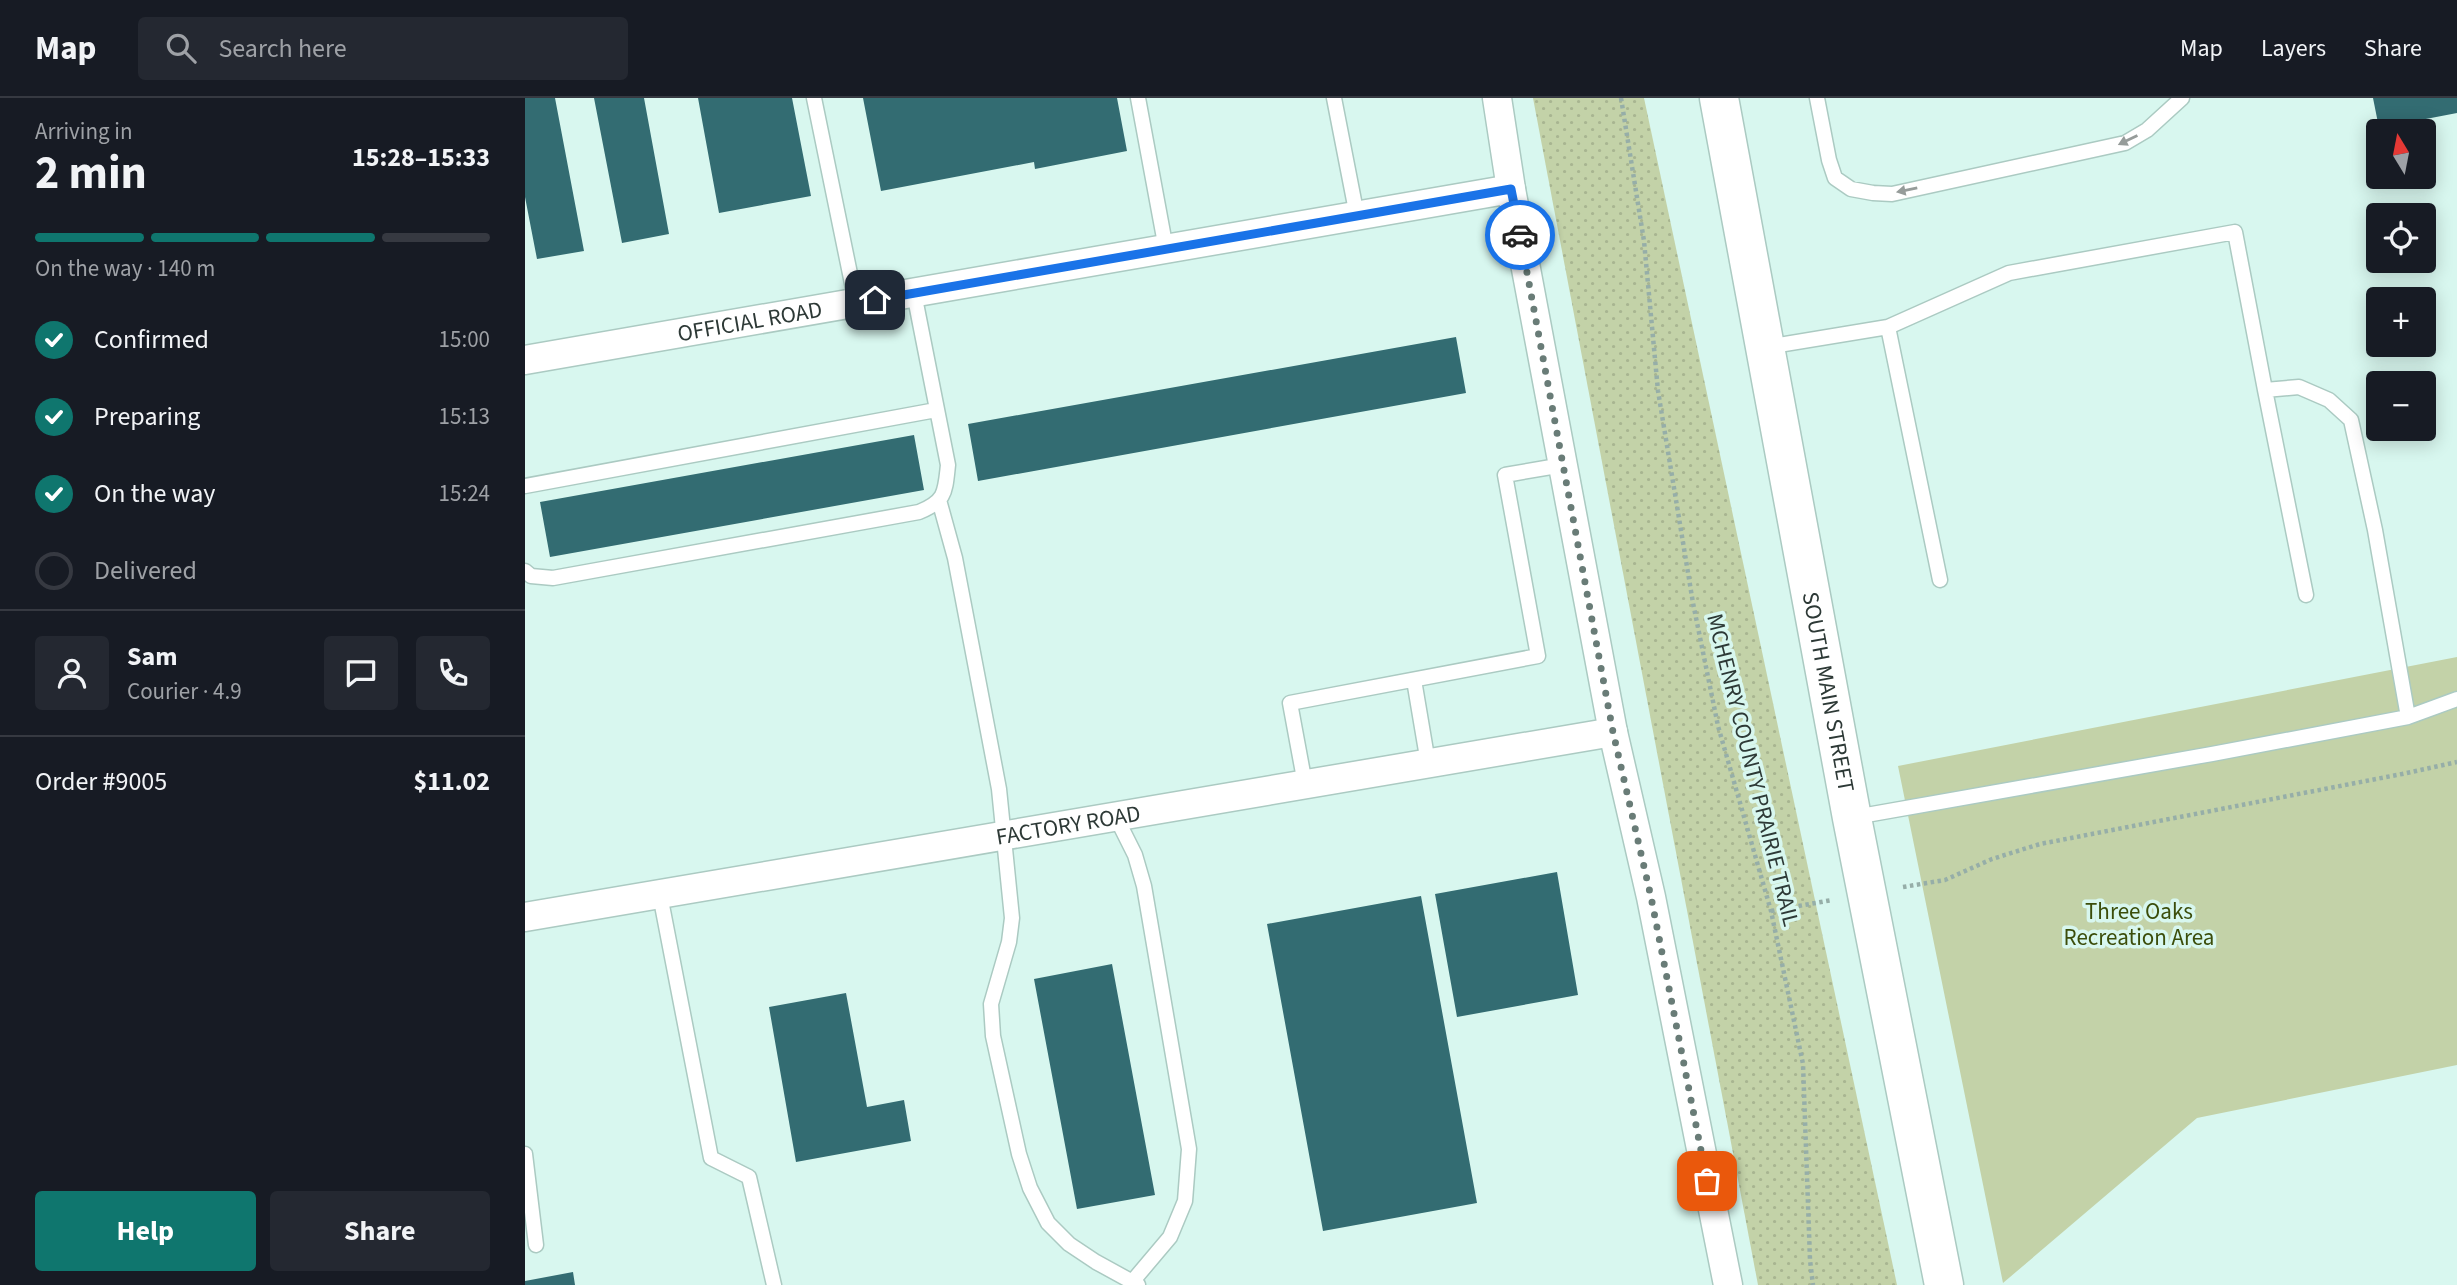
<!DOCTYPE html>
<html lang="en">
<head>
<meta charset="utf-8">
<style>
  body { margin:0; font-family:"Source Sans 3",sans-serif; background:#242831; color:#f1f3f6; height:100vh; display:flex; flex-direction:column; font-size:26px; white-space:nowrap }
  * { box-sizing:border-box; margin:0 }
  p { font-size:23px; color:#9ea1a6 }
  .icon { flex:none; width:38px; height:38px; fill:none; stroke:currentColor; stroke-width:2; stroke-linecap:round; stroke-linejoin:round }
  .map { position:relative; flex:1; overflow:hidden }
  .details { display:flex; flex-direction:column; background:#171b24; width:525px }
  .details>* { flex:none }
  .needle { width:46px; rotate:350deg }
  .fabs { position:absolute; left:1841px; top:21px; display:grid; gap:14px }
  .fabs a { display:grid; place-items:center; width:70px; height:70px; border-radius:7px; background:#171b24; box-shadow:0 4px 18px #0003; font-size:35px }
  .pin { position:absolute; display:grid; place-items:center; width:60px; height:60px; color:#fff; margin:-30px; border-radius:14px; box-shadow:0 4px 10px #0006 }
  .courier { position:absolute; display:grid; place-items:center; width:70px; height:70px; margin:-35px; border:5px solid #1a73e8; border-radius:50%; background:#fff; color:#222; box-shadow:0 2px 9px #0007 }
  .overview em { font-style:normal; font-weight:700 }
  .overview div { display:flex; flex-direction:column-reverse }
  .overview { display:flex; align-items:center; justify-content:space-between; height:119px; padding:0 35px }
  h1 { font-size:46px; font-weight:700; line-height:52px }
  .bar { display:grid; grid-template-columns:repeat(4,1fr); gap:10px 7px; align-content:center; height:84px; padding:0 35px }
  .bar i { height:9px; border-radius:5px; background:#363941 }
  .bar .selected { background:#0f766e }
  .bar p { grid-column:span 4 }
  .line { display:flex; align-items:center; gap:18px; padding:0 35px; border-top:2px solid #363941 }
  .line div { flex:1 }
  .round { display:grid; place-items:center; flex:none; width:74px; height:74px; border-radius:7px; background:#242831 }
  ol { padding:0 35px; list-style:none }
  li { display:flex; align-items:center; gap:21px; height:77px }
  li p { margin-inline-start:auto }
  li .icon { padding:7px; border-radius:50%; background:#0f766e; color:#fff; stroke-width:4 }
  li:last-child { color:#9ea1a6 }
  li i { width:38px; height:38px; border:4px solid #363941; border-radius:50% }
  .primary-button { display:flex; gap:14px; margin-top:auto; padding:14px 35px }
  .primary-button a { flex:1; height:80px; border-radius:7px; background:#0f766e; color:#fff; font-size:28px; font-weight:700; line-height:80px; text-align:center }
  .primary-button a+a { background:#242831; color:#f1f3f6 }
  header { display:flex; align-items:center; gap:42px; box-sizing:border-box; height:98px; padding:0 35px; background:#171b24; border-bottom:2px solid #363941 }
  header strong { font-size:33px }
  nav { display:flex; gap:38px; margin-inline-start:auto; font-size:24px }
  .search { width:490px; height:63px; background:#242831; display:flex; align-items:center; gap:18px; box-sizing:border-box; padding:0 24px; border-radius:7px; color:#9ea1a6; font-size:26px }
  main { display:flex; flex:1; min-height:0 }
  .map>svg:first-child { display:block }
  .grass { fill:url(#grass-dots) }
  .green { fill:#c3d2a8 }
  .building { fill:#336c72 }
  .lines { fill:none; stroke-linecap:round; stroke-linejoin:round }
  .lane-casing { stroke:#abcac2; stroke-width:17 }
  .street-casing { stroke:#abcac2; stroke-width:31 }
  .secondary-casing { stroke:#abcac2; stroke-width:41 }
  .path { stroke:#96aea8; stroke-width:4.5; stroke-dasharray:3.5 3.5; stroke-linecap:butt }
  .lane { stroke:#fff; stroke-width:14 }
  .street { stroke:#fff; stroke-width:28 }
  .secondary { stroke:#fff; stroke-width:38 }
  .oneway { fill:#969c9a }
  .done { stroke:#697c77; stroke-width:7; stroke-dasharray:0 12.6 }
  .route { stroke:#1a73e8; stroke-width:9 }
  .labels { text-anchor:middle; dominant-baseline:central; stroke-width:7; stroke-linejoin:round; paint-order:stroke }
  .street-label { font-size:23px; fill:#2d3936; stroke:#d8f7ef }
  .park-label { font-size:23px; fill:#3b4d0a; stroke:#d8f7ef }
</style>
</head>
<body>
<header>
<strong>Map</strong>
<div class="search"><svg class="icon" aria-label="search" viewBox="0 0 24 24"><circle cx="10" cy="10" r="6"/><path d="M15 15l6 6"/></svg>Search here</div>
<nav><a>Map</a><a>Layers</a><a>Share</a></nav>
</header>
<main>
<section class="details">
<div class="overview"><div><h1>2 min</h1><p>Arriving in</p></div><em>15:28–15:33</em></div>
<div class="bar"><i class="selected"></i><i class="selected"></i><i class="selected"></i><i></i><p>On the way · 140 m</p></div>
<ol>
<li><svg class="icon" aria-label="check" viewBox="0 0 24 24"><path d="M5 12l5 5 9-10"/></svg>Confirmed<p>15:00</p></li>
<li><svg class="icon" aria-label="check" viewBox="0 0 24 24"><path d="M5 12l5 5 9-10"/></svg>Preparing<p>15:13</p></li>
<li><svg class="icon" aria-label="check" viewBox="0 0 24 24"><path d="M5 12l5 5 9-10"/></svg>On the way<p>15:24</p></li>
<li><i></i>Delivered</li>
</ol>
<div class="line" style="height:126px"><a class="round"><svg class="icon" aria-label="person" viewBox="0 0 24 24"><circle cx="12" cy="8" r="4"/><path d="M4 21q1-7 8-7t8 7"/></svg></a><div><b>Sam</b><p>Courier · 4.9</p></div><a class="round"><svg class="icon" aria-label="chat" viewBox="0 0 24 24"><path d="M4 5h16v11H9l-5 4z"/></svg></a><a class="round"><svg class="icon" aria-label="phone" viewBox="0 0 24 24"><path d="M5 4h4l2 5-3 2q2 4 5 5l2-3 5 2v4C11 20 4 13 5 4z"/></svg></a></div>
<div class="line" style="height:91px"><div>Order #9005</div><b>$11.02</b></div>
<div class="primary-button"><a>Help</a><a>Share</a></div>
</section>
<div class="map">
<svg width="1932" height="1187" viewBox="0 0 1932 1187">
  <defs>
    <pattern id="grass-dots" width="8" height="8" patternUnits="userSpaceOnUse" patternTransform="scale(1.75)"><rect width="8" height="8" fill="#c3d2a8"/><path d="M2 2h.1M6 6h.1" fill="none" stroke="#a8b591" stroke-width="1.8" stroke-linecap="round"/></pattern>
  </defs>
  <rect width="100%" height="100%" fill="#d8f7ef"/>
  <!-- grass -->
  <path class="grass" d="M1008 0H1119L1372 1187H1233Z"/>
  <!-- green -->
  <path class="green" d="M1932 559V967L1672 1020 1478 1185 1373 668Z"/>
  <!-- building -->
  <path class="building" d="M0 0H30L59 153 12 161 0 99Z
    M69 0H119L144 136 97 145Z
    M173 0H267L286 98 194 115Z
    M338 0H592L602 53 510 71 509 64 356 93Z
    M1848 0H1932V15L1854 30Z
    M931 239 941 295 453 383 443 326Z
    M389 337 399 392 25 459 15 404Z
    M1032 774 1053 897 932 919 910 796Z
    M896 798 952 1105 798 1133 742 826Z
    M587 866 630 1097 552 1111 509 881Z
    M321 895 342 1009 379 1002 386 1043 271 1064 244 909Z
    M48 1174 50 1187H0V1183Z"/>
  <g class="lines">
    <!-- lane casing -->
    <g class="lane-casing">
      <path id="lane" d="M289 0 331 205
        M613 0 641 151
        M809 0 832 118
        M1292 0 1304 62 1310 80 1326 91 1348 95 1367 96 1600 45 1622 32 1657 0
        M1363 229 1415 482
        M1242 249 1363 229 1484 175 1710 134 1740 292 1774 289 1804 302 1826 322 1850 432 1883 619
        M1740 292 1781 497
        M0 388 411 312
        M414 402 430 460 474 691 487 820 484 844 466 906 468 938 494 1056 505 1090 523 1125 544 1146 571 1164 613 1187
        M0 473 6 478 28 480 394 414C421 403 420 394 423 367L389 195
        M889 582 903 665
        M780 686 765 605 1013 558 980 377 1038 367
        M591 719 610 757 619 788 664 1051 660 1103 645 1139 607 1184
        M1330 719 1687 656 1883 619 1932 601
        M135 797 186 1060 224 1079 249 1187
        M0 1056 11 1147"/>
    </g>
    <!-- street casing -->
    <g class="street-casing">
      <g id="street">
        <path d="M972 0 986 91 1088 634 1126 799 1203 1187"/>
        <path id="s1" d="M0 262 986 91"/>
        <path id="s2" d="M0 819 1088 634"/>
      </g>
    </g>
    <!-- secondary casing -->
    <g class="secondary-casing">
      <g id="secondary">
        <path id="s3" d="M1194 0 1327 720 1419 1187"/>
      </g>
    </g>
    <!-- path -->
    <path class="path" d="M1096 0 1119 143 1133 293 1168 505 1193 628 1246 813 1278 966 1285 1162 1288 1187
      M1378 789 1420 782 1467 761 1515 746 1877 676 1932 664
      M1246 813 1307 802"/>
    <!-- lane -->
    <use href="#lane" class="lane"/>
    <!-- street -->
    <use href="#street" class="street"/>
    <!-- secondary -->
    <use href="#secondary" class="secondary"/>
  </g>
  <!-- one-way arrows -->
  <defs><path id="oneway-solid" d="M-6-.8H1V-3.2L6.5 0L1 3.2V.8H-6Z" transform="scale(1.75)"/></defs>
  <g class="oneway">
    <use href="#oneway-solid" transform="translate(1603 42) rotate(154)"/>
    <use href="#oneway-solid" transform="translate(1382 92) rotate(168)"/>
  </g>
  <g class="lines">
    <!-- done -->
    <path class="done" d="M995 137 1088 634 1126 799 1182 1083"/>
    <!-- route -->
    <path class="route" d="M350 202 986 91 995 137"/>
  </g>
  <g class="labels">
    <!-- street labels -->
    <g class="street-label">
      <text stroke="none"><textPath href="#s1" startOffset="228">OFFICIAL ROAD</textPath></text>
      <text stroke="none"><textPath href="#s3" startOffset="604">SOUTH MAIN STREET</textPath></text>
      <text transform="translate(1228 672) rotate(76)">MCHENRY COUNTY PRAIRIE TRAIL</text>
      <text stroke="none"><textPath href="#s2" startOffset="551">FACTORY ROAD</textPath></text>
    </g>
    <!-- park labels -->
    <g class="park-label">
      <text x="1614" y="813">Three Oaks<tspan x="1614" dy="26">Recreation Area</tspan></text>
    </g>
  </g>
</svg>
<div class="fabs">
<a><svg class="needle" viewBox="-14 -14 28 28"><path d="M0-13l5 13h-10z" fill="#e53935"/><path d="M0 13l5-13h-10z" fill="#9ea1a6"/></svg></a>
<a><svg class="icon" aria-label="locate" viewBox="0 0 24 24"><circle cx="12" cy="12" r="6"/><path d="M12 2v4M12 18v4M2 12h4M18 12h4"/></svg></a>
<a>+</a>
<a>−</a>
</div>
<div class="pin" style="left:1182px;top:1083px;background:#ea580c"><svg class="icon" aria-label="bag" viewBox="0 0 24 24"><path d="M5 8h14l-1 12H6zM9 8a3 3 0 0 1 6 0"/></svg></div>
<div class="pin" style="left:350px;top:202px;background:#1f2937"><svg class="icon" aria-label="home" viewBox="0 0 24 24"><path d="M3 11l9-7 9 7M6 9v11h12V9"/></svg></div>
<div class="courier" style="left:995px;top:137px"><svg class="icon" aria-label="car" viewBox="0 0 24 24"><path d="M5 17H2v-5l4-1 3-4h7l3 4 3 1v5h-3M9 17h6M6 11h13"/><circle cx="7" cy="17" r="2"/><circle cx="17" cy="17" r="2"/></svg></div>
</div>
</main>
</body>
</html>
